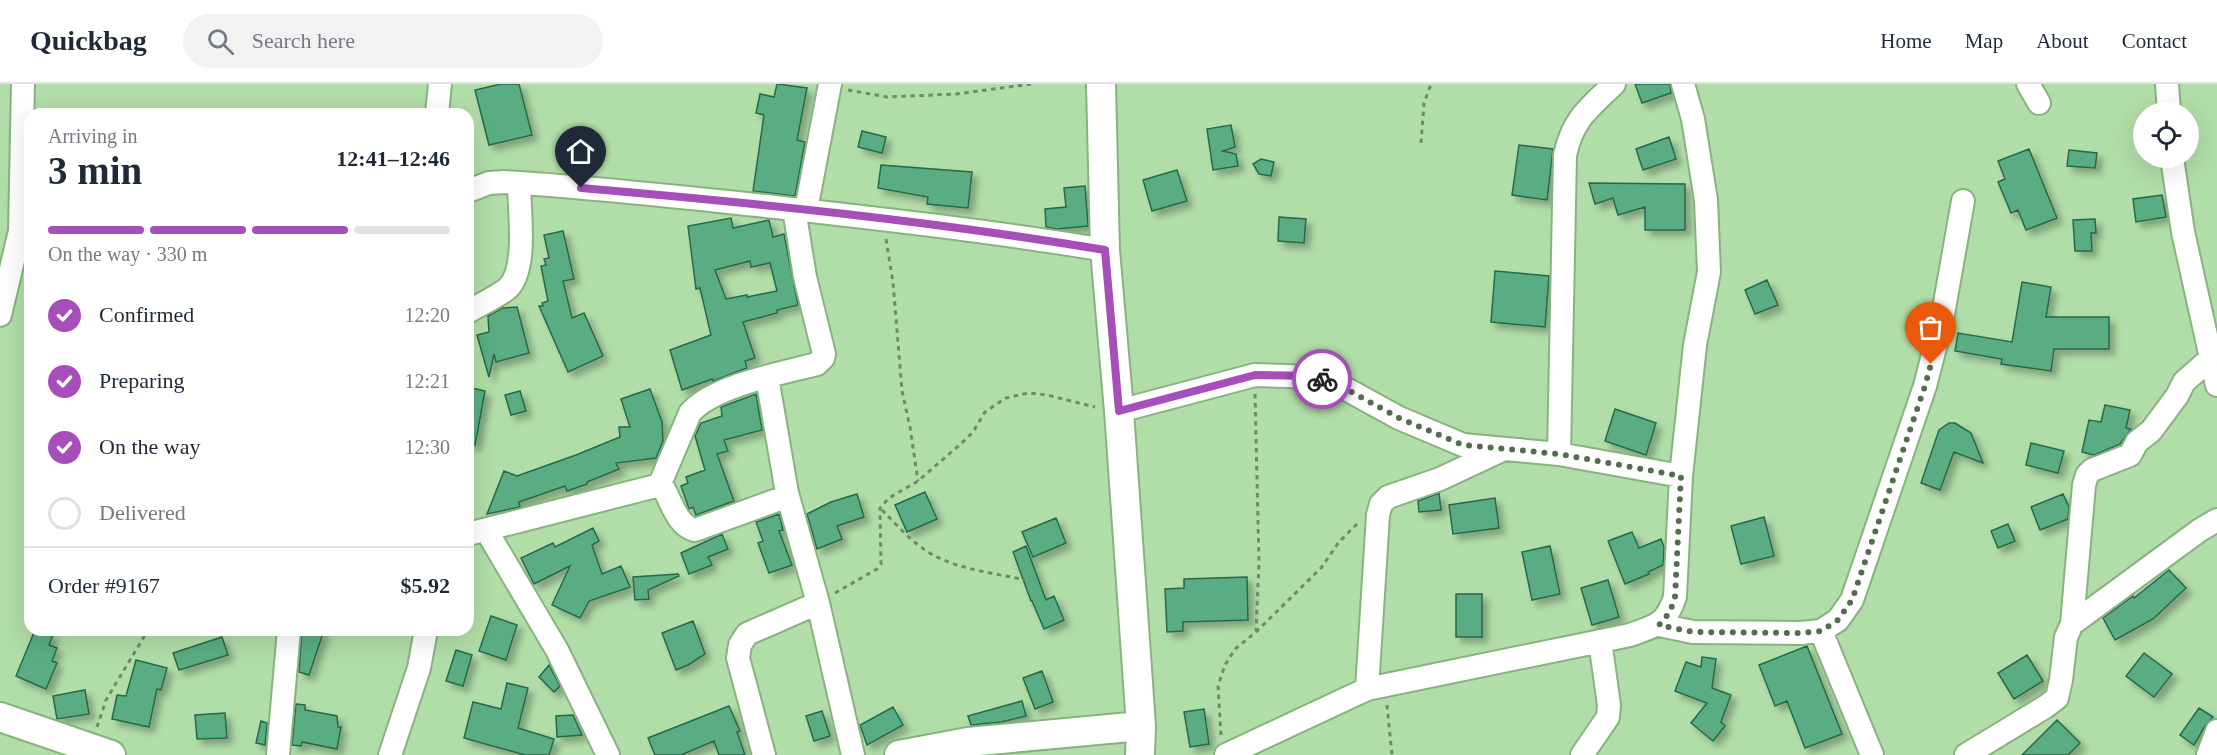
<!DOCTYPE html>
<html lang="en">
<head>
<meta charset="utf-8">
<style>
  body { margin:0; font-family:"Times New Roman",serif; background:#f2f2f3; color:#1f2937; height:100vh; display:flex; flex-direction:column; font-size:22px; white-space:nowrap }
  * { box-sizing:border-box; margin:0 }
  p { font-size:20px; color:#747a83 }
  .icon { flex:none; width:33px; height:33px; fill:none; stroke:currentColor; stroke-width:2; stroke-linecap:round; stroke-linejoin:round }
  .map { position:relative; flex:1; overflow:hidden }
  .side { position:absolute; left:24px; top:24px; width:450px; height:528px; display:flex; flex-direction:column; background:#fff; border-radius:18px; box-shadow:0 6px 24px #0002 }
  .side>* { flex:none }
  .buttons { position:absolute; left:2133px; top:18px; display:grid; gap:12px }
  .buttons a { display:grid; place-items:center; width:66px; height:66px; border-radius:50%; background:#fff; box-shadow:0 6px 24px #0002; font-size:30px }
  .pin { position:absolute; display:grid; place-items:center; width:51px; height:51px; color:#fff; margin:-62px -26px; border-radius:50% 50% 50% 0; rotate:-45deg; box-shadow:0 0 6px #0007 }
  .pin .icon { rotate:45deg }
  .courier { position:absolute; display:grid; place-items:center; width:60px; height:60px; margin:-30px; border:4px solid #a64eba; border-radius:50%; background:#fff; color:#222; box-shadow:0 2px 8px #0007 }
  .summary em { font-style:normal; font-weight:800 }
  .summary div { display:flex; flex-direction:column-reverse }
  .summary { display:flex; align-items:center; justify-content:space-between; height:102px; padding:0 24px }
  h1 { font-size:39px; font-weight:800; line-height:45px }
  .bar { display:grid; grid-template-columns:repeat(4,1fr); gap:9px 6px; align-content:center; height:72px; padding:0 24px }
  .bar i { height:8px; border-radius:4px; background:#e0e1e3 }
  .bar .current { background:#a64eba }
  .bar p { grid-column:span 4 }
  .line { display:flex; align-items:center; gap:15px; padding:0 24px; border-top:2px solid #e0e1e3 }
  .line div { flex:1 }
  ol { padding:0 24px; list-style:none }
  li { display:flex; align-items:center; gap:18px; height:66px }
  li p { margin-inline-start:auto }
  li .icon { padding:6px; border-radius:50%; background:#a64eba; color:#fff; stroke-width:4 }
  li:last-child { color:#747a83 }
  li i { width:33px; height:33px; border:3px solid #e0e1e3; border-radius:50% }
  header { display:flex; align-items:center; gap:36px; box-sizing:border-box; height:84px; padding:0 30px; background:#fff; border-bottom:2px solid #e0e1e3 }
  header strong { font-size:28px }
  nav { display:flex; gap:33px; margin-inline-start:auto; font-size:21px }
  .search { width:420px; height:54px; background:#f2f2f3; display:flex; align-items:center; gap:15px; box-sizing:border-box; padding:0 21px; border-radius:33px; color:#747a83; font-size:22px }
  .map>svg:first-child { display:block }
  .building { fill:#5aad83; stroke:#266a4a; stroke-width:1.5; fill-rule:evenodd; filter:url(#shadow) }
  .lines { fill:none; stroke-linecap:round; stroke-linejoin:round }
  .minor-casing { stroke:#88b27f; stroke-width:26 }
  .tertiary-casing { stroke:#88b27f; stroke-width:32 }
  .path { stroke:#6c8c66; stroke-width:3; stroke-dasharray:4.5 4.5; stroke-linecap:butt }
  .minor { stroke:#fff; stroke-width:22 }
  .tertiary { stroke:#fff; stroke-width:28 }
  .done { stroke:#536d4e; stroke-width:6; stroke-dasharray:0 10.8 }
  .route { stroke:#a64eba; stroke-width:8 }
</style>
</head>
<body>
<header>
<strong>Quickbag</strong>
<div class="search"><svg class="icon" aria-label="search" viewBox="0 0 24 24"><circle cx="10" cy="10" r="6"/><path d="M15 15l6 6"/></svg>Search here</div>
<nav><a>Home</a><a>Map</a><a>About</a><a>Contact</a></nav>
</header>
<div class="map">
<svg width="2217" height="671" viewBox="0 0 2217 671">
  <defs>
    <filter id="shadow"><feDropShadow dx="5.5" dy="5.5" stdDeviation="3" flood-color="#0004"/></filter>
  </defs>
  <rect width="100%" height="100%" fill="#b1dda8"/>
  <!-- building -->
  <path class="building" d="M501 0H519L532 51 489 61 475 6Z
    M777 0 807 4 797 56 805 58 795 112 753 107 764 31 756 29 760 10 774 13Z
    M1635 0H1670L1671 9 1642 19Z
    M1231 41 1235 63 1223 67 1236 70 1238 82 1213 86 1207 45Z
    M862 47 886 53 882 69 858 63Z
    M1669 53 1676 75 1643 86 1636 65Z
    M1519 61 1553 65 1547 116 1512 111Z
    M2029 65 2057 134 2026 146 2018 126 2011 129 1998 98 2005 95 1998 77Z
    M2069 66 2097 69 2095 84 2067 82Z
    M1261 75 1274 78 1271 92 1259 90 1253 80Z
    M881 81 972 88 968 124 927 120 928 113 878 104Z
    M1177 86 1187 117 1152 127 1143 96Z
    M1589 99 1685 100V146H1645V123L1618 131 1613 114 1595 120Z
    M1085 102 1088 142 1056 145 1046 143 1045 125 1066 123 1064 104Z
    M2162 111 2166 133 2136 138 2133 115Z
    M1279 133 1306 135 1304 159 1278 157Z
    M731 134 733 144 769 136 773 153 784 150 798 221 777 226V229L743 238 755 274 745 277 747 284 713 297 712 295 682 306 670 266 711 251 700 204 696 205 688 142ZM750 177 751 183 770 179 777 207 747 213V211L726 215 715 186Z
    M2095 135 2096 149H2091L2092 167H2075L2073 136Z
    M563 147 574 195 563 197 572 234 584 229 603 272 568 288 539 222H543L542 219 548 217 541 182 546 181 544 175 549 174 544 151Z
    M1495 187 1549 192 1545 243 1491 238Z
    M1767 196 1778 221 1755 230 1745 206Z
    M2022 198 2051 203 2046 233H2109V265H2054L2051 287 2001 280 2002 275 1955 267 1958 249 2012 258Z
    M517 223 529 269 496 278 494 270 489 293 477 251 489 248 488 232 502 224Z
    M468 303 485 307 475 361 468 360Z
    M650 305 662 338 663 357 656 374 616 379 619 385 587 398V400L567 407 565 402 519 418 520 423 487 430 504 387 517 392 576 371 620 353 619 343H630L621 315Z
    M520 307 526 327 511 331 505 311Z
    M756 310 762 346 724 356 728 367 717 370 734 417 696 431 693 423 689 425 681 402 688 399 686 393 705 386 695 352 701 339 722 332 721 323Z
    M2105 321 2130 326 2126 344 2131 345 2120 360 2094 371 2082 368 2089 336 2101 338Z
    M1615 325 1656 339 1646 371 1605 357Z
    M1949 339H1955L1971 349 1983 379 1954 368 1940 406 1921 399 1939 346Z
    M2031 359 2064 367 2058 389 2026 381Z
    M925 408 937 435 907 448 895 421Z
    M1439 409 1441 426 1419 428 1418 417Z
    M857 410 864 433 837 442 842 455 817 465 807 430 831 418Z
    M2063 410 2069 423 2068 435 2040 446 2031 423Z
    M1495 414 1499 444 1453 450 1449 421Z
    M779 430 783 446 779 447 792 481 769 489 758 459 763 457 756 438Z
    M1764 433 1774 472 1741 480 1731 442Z
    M1056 434 1066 459 1033 473 1022 448Z
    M2008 440 2015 457 1998 464 1991 447Z
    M593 444 599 457 592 461 602 490 621 482 630 503 589 517 580 534 552 521 570 482 534 500 521 474 553 459 555 463Z
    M1632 448 1639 464 1661 455 1664 463 1663 481 1648 488 1649 490 1625 500 1608 457Z
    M722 450 728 465 708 473 712 481 689 490 681 469Z
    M1026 462 1046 516 1054 512 1064 536 1044 545 1032 517H1031L1013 468Z
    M1550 462 1560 510 1532 516 1522 468Z
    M2169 486 2186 504 2153 535 2115 556 2103 534 2133 512 2134 514Z
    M678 490 679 492 648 506 649 515 635 516 633 493Z
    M1247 493 1248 536 1183 538V547L1167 548 1165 505 1184 504V495Z
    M1608 496 1619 533 1592 541 1581 504Z
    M1456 510H1482V553H1456Z
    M491 532 517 541 506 576 479 567Z
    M693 537 705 570 688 581 676 586 662 549Z
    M35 546H43L53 551 49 561 57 564 52 577 57 579 46 605 16 592Z
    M302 546H324L309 591 299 588Z
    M222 553 228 571 179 586 173 569Z
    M1807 562 1842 650 1805 664 1787 617 1775 622 1759 581Z
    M456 566 472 571 463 602 446 597Z
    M2144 569 2172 590 2154 613 2126 592Z
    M2027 571 2043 597 2014 615 1998 589Z
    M1702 573 1716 575 1712 604 1731 611 1721 638 1725 642 1713 657 1691 639 1707 619 1675 607 1686 578 1701 583Z
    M136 576 167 584 161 606 157 605 149 643 112 635 117 611 126 612Z
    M549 581 560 602 554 608 539 593Z
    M1042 587 1053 618 1035 625 1023 594Z
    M507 599 528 604 518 644 554 655 549 671H525L464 654 473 618 501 625Z
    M85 606 89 630 57 635 53 612Z
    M1022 617 1026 632 1001 638 971 641 968 632Z
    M296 620 305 621V626L337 632 338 643H341L337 665 302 658 301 662 292 661Z
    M729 622 740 647 737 648 745 671H719L714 657 681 671H655L648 654Z
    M893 623 903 641 867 661 860 641Z
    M2199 624 2213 633 2205 642 2194 661 2180 651Z
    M1204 625 1209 660 1190 663 1184 628Z
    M822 627 830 652 814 657 806 632Z
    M225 629 227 654 197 655 195 631Z
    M573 631 582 651 557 653 556 632Z
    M2057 636 2080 659 2068 671H2022Z
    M261 637 267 639 265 661 256 659Z"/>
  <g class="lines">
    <!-- minor casing -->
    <g class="minor-casing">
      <path id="minor" d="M2028 0 2039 19
        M2167 0 2169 28
        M437 30 440 0
        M2172 74 2183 148 2217 301
        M468 107 489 99 504 98C591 103 679 113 766 122 880 135 992 147 1105 166
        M806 126 830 0
        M468 228C479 221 499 212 508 204 528 185 519 125 519 99
        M0 231 20 147 23 0
        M767 293 787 409 818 519 853 671
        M1119 327 1255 291 1315 293 1348 306 1399 334 1463 361 1559 370 1681 392
        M1559 370 1565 71C1573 35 1588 25 1614 0
        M659 402 690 329C713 302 782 289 817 280L823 274 824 270 805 193 794 125
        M486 446 557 566 608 671
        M468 450 652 403 659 402 664 405C672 420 678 442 695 446L788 412
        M2072 540 2084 401 2087 391 2092 386 2130 371 2137 358 2151 347 2177 312 2184 298 2211 274
        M1659 541 1693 548 1800 549 1821 547 1838 536 1852 516 1925 302 1942 236 1963 117
        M1821 547 1872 671
        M1367 605 1378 431 1381 420 1388 413 1440 395 1502 366
        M278 671 289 546
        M390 671 419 584 426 546
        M764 671 738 574 740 561 747 550 818 519
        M1226 671 1367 605 1630 551C1655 542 1666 541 1675 513L1681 392 1695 261 1709 188 1706 116 1693 35 1683 0
        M1582 671 1608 633 1609 621 1600 557
        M1966 671 2045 623 2057 614 2061 596 2066 553 2072 540 2200 446 2217 436
        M2208 671 2217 647"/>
    </g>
    <!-- tertiary casing -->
    <g class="tertiary-casing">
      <path id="tertiary" d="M1101 0 1105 166 1119 327 1141 642 1140 671
        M0 633 111 671
        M899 671 968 658 1141 642"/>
    </g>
    <!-- path -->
    <path class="path" d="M848 6 887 13 956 10 1031 0
      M1421 59 1424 19 1431 0
      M886 155 893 198 902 307 910 343 918 397
      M1255 310 1259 479 1256 547
      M882 426C898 442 914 461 935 472 962 486 995 489 1025 496
      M835 509 877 485 881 480 880 424 889 414 918 397 964 357 973 348 985 328 1006 314 1028 309 1047 311 1095 323
      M1387 621 1392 671
      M97 643 106 616 148 546
      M1221 651 1218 602 1225 581 1235 565 1256 548 1321 484 1339 458 1358 439"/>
    <!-- minor -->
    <use href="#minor" class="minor"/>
    <!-- tertiary -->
    <use href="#tertiary" class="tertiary"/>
  </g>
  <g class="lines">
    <!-- done -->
    <path class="done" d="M1322 295 1348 306 1399 334 1463 361 1559 370 1681 392 1675 513 1670 528 1659 541 1693 548 1800 549 1821 547 1838 536 1852 516 1925 302 1931 280"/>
    <!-- route -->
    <path class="route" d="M581 104C756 119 931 137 1105 166L1119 327 1255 291 1315 292 1322 295"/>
  </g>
</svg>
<div class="buttons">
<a><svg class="icon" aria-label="locate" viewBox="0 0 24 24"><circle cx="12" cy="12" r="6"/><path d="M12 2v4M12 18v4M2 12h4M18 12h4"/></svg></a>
</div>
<div class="pin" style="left:1931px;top:280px;background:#ea580c"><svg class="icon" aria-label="bag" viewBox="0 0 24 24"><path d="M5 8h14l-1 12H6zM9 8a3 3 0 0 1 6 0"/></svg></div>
<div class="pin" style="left:581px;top:104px;background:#1f2937"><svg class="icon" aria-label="home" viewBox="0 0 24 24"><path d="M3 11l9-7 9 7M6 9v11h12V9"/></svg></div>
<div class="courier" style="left:1322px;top:295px"><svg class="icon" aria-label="bike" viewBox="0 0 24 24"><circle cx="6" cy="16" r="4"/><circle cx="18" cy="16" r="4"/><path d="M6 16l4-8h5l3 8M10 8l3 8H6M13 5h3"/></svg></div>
<section class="side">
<div class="summary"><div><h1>3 min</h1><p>Arriving in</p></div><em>12:41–12:46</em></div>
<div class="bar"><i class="current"></i><i class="current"></i><i class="current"></i><i></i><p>On the way · 330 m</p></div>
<ol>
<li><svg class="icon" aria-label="check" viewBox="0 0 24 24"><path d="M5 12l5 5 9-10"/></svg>Confirmed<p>12:20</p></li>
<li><svg class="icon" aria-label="check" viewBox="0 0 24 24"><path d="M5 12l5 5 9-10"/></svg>Preparing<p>12:21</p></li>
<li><svg class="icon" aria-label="check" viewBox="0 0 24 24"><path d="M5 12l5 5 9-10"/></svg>On the way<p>12:30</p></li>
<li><i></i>Delivered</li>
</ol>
<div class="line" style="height:78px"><div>Order #9167</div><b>$5.92</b></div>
</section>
</div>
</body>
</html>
